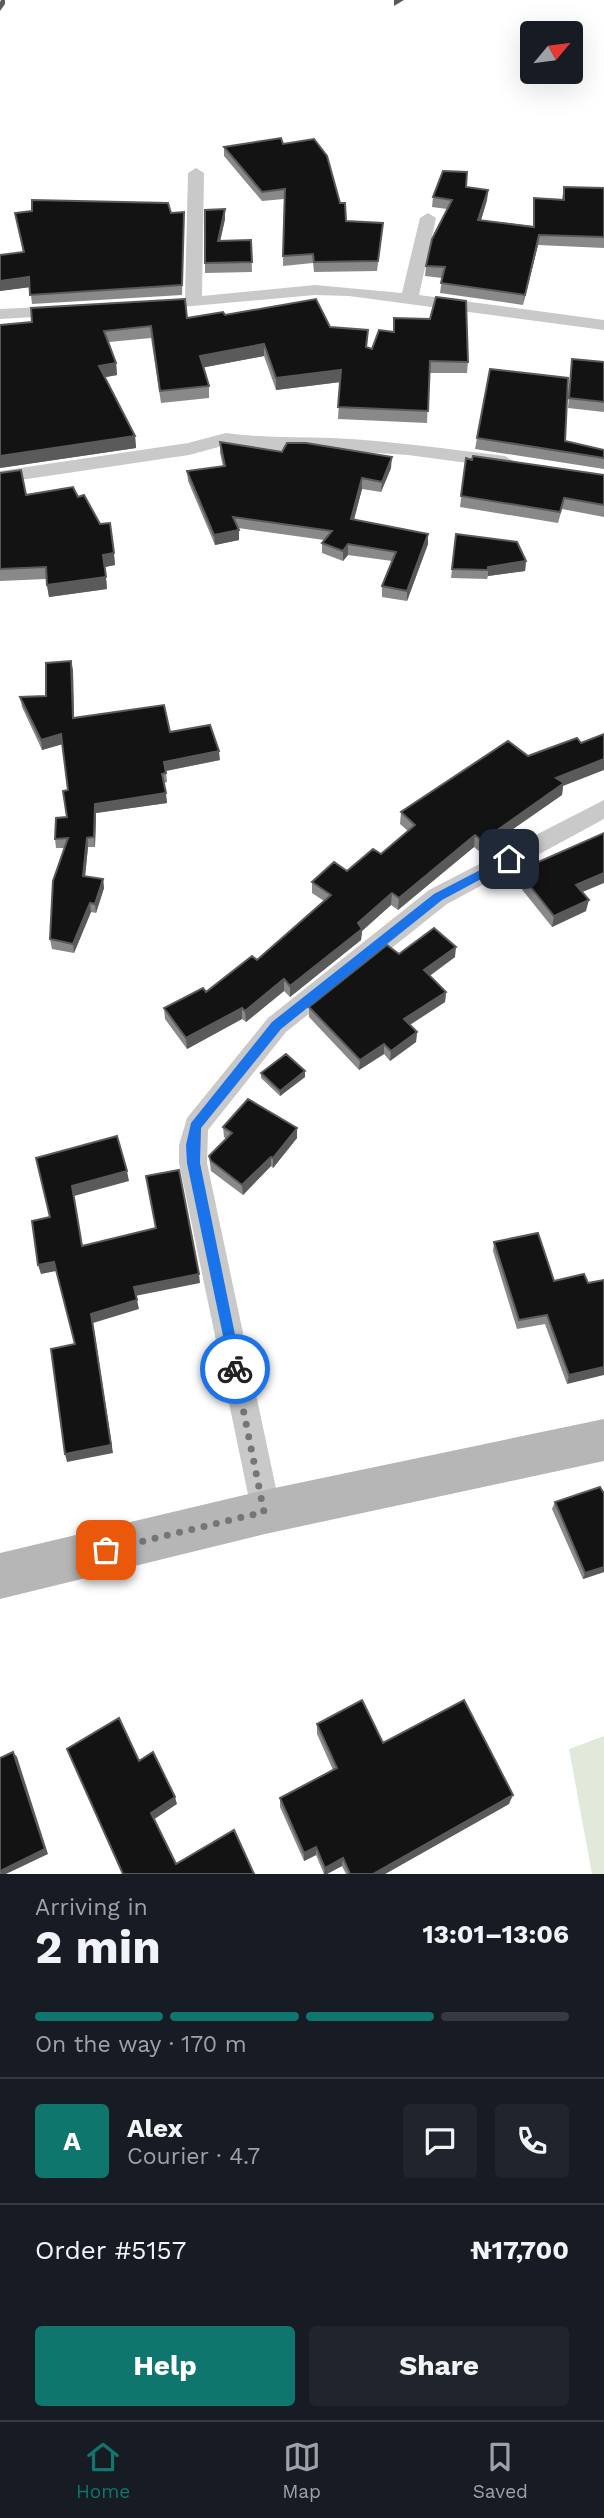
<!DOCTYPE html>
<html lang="en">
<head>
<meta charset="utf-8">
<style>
  body { margin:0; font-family:"Work Sans",sans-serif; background:#20242c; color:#f1f3f6; height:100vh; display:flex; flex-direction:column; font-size:26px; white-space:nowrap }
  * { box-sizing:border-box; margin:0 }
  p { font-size:23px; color:#9ea1a6 }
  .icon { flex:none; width:38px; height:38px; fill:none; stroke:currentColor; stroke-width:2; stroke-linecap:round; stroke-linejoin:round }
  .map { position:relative; height:1874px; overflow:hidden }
  .panel { display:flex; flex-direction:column; background:#171b24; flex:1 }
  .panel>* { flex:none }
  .needle { width:46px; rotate:61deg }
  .tools { position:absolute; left:520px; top:21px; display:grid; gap:14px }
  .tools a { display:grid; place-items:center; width:63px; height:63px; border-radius:7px; background:#171b24; box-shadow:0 7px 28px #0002; font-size:35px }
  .pin { position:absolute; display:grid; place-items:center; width:60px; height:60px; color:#fff; margin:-30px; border-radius:14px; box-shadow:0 4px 10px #0006 }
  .courier { position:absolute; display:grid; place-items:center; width:70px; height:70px; margin:-35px; border:5px solid #1a73e8; border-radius:50%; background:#fff; color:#222; box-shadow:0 2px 9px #0007 }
  .summary em { font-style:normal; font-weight:700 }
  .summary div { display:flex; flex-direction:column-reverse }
  .summary { display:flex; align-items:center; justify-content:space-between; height:119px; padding:0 35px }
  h1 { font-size:46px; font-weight:700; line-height:52px }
  .bar { display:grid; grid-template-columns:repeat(4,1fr); gap:10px 7px; align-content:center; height:84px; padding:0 35px }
  .bar i { height:9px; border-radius:5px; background:#363941 }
  .bar .selected { background:#0f766e }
  .bar p { grid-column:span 4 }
  .line { display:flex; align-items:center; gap:18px; padding:0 35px; border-top:2px solid #363941 }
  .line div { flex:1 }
  .round { display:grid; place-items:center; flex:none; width:74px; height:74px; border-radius:7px; background:#20242c }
  .primary-button { display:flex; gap:14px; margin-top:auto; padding:14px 35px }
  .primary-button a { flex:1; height:80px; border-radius:7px; background:#0f766e; color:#fff; font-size:28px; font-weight:700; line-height:80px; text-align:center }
  .primary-button a+a { background:#20242c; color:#f1f3f6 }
  .menu { display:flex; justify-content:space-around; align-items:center; height:98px; border-top:2px solid #363941; background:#171b24; font-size:19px; color:#9ea1a6 }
  .menu a { display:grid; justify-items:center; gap:4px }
  .menu .selected { color:#0f766e }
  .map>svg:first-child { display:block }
  .green { fill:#e0e9da }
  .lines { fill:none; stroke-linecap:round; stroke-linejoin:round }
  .street { fill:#c9c9c9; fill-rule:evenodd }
  .secondary { fill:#b6b6b6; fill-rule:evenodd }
  .wall { fill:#898989 }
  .shaded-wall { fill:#5a5a5a }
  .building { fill:#131313; stroke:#5a5a5a; stroke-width:2 }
  .route { fill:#1a73e8 }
  .done { stroke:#767676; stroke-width:7; stroke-dasharray:0 12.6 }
</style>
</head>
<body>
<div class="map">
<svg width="604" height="1874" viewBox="0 0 604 1874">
  <rect width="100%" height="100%" fill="#fff"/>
  <!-- green -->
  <path class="green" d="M604 1736V1874H592L569 1749Z"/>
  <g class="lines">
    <!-- street -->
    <path class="street" d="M196 168 204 173 202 296 315 285 402 293 420 218 428 213 436 218 419 295 604 320V330L349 296 315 295 148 310 145 306 148 302 185 298 188 173Z
      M62 306 68 307 71 311 68 315 0 319V309Z
      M226 433C262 438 297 437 333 438 391 441 448 449 505 456L515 462 505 468 408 455 330 450 272 451 226 445 189 455 0 483V471L188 443Z
      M604 800V819L447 904 286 1032 208 1130 207 1163 281 1512 276 1523 265 1527 254 1523 179 1163V1145L187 1118 268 1018 429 890Z"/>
    <!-- secondary -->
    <path class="secondary" d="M604 1419V1461L265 1534 0 1599V1553L265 1490Z"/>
  </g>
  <!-- wall -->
  <path class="wall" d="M283 144 340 203 346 221 382 233 377 271 314 272 313 263 283 266 284 199 262 201 224 156V147Z
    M466 187 488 190 487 200 481 220 533 226 534 198 562 199 564 187 604 188V248L538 245 523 305 440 293 442 278 425 276 426 266 447 209 432 207 433 197Z
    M225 209V219L220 241 251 240 252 272 205 273V263Z
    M15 213H171L184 222 182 295 32 304 30 287 0 291V255L23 252Z
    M225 315 330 327 368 330 367 348 468 362 467 373H429L427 423 338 419 340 382 276 390 264 356 204 367 209 386V398L161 403 151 338 109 342 116 363 117 375 105 377 135 436 136 448 0 468V325L187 318Z
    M572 359 604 362V412L568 408Z
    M477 438 565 441 604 450V469L475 449Z
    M220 442 391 468 381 492 362 489 354 520 428 544 407 601 382 597V586L392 561 348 555 343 561 322 553V543L324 540 238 528 239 540 215 545 188 481 187 471 223 466 220 453Z
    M466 458 604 475V517L562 509 558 523 460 507Z
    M0 473 26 495 78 497 100 524 110 523 115 565 105 567 107 589 49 597 46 579 0 581Z
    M456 534 526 561 525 571 488 576 487 579 451 578Z
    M71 661 73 671 74 718 170 732 220 760 166 771 167 782 164 783 167 803 96 813 95 847H88L85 877 103 879 104 888 96 913 91 912 74 953 52 949 50 939 65 848H56L55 839 67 817 68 790 62 744 42 750 22 707 20 697 46 696Z
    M563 786 562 795 480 852 474 847 398 910 391 905 362 931 361 940 290 997 284 991 246 1022 242 1019 187 1049 165 1019 164 1008 206 992 257 960 324 901 312 893V882L347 871 381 854 408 831 400 824 401 812Z
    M518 871 582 892 586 911 552 927 516 882Z
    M399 954 455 957 430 976 446 992 445 1002 410 1025 417 1032 416 1042 390 1061 384 1054 359 1070 309 1017V1007Z
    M261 1073 305 1077 280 1096 261 1078Z
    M223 1127 297 1128V1138L273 1168 271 1166 243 1195 211 1171 209 1156 226 1139 224 1137Z
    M494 1242 554 1281 588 1283 604 1280 567 1384 545 1324 517 1329 493 1251Z
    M603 1492 604 1572 583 1579 552 1509 555 1502Z
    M317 1724 383 1743 509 1804 385 1874H346L342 1866 327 1874H324L316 1855 304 1861 280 1807V1798L333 1770 317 1734Z"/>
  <!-- shaded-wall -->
  <path class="shaded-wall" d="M1 0H5V4L0 11V2Z
    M394 0H404L394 6Z
    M488 190 487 200 478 230V220Z
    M225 209V219L218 251V241Z
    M539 235 538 245 523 305 525 295Z
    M29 277 31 287 0 291V281Z
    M264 344V356L201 368 200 356Z
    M116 363 117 375 101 378 99 366Z
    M341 370V382L276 390V378Z
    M135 436 136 448 0 468V456Z
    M392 457 391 468 381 492 382 482Z
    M362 478V489L351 530V519Z
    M239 530V540L215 545 214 535Z
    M428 534V544L407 601V591Z
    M348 544V555L343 561V551Z
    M114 553 115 565 105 567 107 589 49 597 47 585 103 555Z
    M526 561 525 571 488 576V567Z
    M71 661 73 671 74 727 73 718Z
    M61 734 63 744 42 750 41 740Z
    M219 751 220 760 165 771 164 762Z
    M604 759V770L563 786 562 795 480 852 482 841 556 778Z
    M166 793 167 803 96 813 95 847 94 837 95 804Z
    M475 835 474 847 398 910 399 898Z
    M87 838 88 847 84 886 83 876Z
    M604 873V883L573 896 576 885Z
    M103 879 104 888 96 913 95 904Z
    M392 893 391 905 362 931 361 940 290 997V986Z
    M589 900 586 911 552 927 554 916Z
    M90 903 91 912 74 953 73 944Z
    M456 947 455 957 423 980 424 970Z
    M284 979V991L246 1022 245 1011Z
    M446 992 445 1002 403 1029 404 1019Z
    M242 1008V1019L187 1049 186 1038Z
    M417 1032 416 1042 390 1061 391 1051Z
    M384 1044V1054L359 1070 360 1060Z
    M305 1071V1077L280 1096V1091Z
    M297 1128V1138L273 1168V1158Z
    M271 1157V1166L243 1195 242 1185Z
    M127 1171 129 1181 74 1196 72 1186Z
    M54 1262 56 1271 41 1274 38 1265Z
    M199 1274 200 1283 135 1296 134 1287Z
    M137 1300 139 1309 93 1323 113 1453 67 1462 65 1454 91 1314Z
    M604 1367V1375L567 1384 569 1375Z
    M604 1567V1572L583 1579 585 1573Z
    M13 1752 17 1757 48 1854 6 1874H0Z
    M513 1795 509 1804 385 1874H373Z
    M175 1797 177 1804 153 1820 151 1813Z
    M316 1847V1855L304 1861V1853Z
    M343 1858 342 1866 327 1874H324L325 1868Z"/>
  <!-- building -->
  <path class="building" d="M281 138 283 144 314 139 327 156 340 203H345L346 221 383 223 378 261 314 262 313 254 283 256 285 189 262 192 224 147Z
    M443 171 467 172 466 187 488 190 478 220 534 227V198L564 200V187L604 188V237L539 235 525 295 441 283 445 267 426 266 432 239 452 200 433 197Z
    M32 200 168 203 171 213 184 212 182 285 30 295 29 277 0 281V255L24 252 15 213 32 211Z
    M225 209 218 241 251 240 252 262 205 263V210Z
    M436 297 466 301 468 362 430 361 428 411 338 407 341 370 276 378 264 344 200 356 209 386 160 391 151 326 104 331 116 363 99 366 135 436 0 456V325L32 322 31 308 185 299 187 318 223 312 225 315 316 299 330 327 368 330 366 347 372 349 379 330 394 332V318L430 319Z
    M572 359 604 362V402L569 398Z
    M490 369 568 378 565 441 604 450V458L477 438Z
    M220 442 282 452 287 443H306L392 457 382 482 362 478 351 519 428 534 407 591 382 586 396 552 348 544 343 551 322 543 332 531 233 517 239 530 214 535 187 471 225 466Z
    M473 456 604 475V505L564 498 560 512 461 496 466 458 472 460Z
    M21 470 26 495 73 487 78 497 84 495 100 524 110 523 114 553 103 555 106 577 47 585 46 567 0 569V473Z
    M456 534 517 542 526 561 488 567V570L452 569Z
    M71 661 73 718 164 705 170 732 210 725 219 751 164 762 166 773 162 774 166 793 95 804 94 837 87 838 83 876 103 879 95 904 90 903 73 944 50 939 53 881 68 838 55 839 56 818 67 817 63 791 68 790 61 734 41 740 20 697 46 696V663Z
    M604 734V759L556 778 564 783 482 841 475 835 399 898 392 893 358 923 362 929 290 986 284 979 245 1011 242 1008 186 1038 164 1008 203 988 206 992 252 956 257 960 331 895 312 882 334 862 347 871 373 849 381 854 415 825 401 812 508 741 528 756 577 738 581 743Z
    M604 833V873L576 885 589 900 554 916 518 871Z
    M434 928 456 947 424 970 446 992 404 1019 417 1032 391 1051 384 1044 360 1060 309 1007 387 945 399 954Z
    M286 1054 305 1071 280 1091 261 1073Z
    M248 1099 297 1128 273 1158 271 1157 242 1185 211 1161 209 1156 232 1133 223 1127Z
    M117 1136 127 1171 72 1186 82 1246 156 1228 146 1176 179 1170 199 1274 134 1287 137 1300 91 1314 111 1445 65 1454 51 1349 75 1344 54 1262 38 1265 32 1221 50 1217 36 1158Z
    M538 1233 554 1281 584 1274 588 1283 604 1280V1367L569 1375 547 1315 519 1320 494 1242Z
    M600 1487 603 1492H604V1567L585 1573 555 1502Z
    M362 1700 383 1743 464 1700 513 1795 373 1874H350L343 1858 325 1868 316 1847 304 1853 280 1798 337 1768 317 1724Z
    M119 1718 139 1761 153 1752 175 1797 151 1813 176 1864 234 1830 254 1874H123L67 1749Z
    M13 1752 45 1849 0 1871V1758Z"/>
  <!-- route -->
  <path class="route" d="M509 855 515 859 513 862 442 900 281 1029 201 1128 200 1163 242 1369 235 1376 231 1374 187 1163 186 1145 191 1123 272 1022 434 894Z"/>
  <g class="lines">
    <!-- done -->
    <path class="done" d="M106 1550 264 1512 235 1369"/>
  </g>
</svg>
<div class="tools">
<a><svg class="needle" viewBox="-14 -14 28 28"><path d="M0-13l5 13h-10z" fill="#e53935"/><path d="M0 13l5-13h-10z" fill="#9ea1a6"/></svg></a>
</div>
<div class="pin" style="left:106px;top:1550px;background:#ea580c"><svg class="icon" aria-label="bag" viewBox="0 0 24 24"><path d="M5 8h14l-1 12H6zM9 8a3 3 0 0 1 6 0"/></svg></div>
<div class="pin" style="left:509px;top:859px;background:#1f2937"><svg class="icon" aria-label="home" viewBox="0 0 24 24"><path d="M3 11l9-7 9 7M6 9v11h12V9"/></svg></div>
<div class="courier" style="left:235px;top:1369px"><svg class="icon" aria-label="bike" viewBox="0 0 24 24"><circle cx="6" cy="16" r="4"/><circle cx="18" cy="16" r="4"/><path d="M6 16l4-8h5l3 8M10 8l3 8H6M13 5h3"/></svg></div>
</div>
<section class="panel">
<div class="summary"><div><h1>2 min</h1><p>Arriving in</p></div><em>13:01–13:06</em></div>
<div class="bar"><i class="selected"></i><i class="selected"></i><i class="selected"></i><i></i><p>On the way · 170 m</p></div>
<div class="line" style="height:126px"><b class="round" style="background:#0f766e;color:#fff">A</b><div><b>Alex</b><p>Courier · 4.7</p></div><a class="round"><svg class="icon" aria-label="chat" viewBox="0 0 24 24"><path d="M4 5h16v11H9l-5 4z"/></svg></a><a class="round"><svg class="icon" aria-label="phone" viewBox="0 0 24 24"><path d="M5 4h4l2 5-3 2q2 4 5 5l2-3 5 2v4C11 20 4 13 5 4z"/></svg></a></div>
<div class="line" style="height:91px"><div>Order #5157</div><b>₦17,700</b></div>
<div class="primary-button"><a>Help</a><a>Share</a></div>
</section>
<nav class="menu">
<a class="selected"><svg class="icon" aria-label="home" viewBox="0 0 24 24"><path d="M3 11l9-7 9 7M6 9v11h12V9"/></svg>Home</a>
<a><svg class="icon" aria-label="map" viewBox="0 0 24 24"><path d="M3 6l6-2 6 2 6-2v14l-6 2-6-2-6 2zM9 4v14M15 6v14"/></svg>Map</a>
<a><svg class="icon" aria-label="saved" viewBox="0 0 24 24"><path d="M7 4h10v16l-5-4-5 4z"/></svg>Saved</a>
</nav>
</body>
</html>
